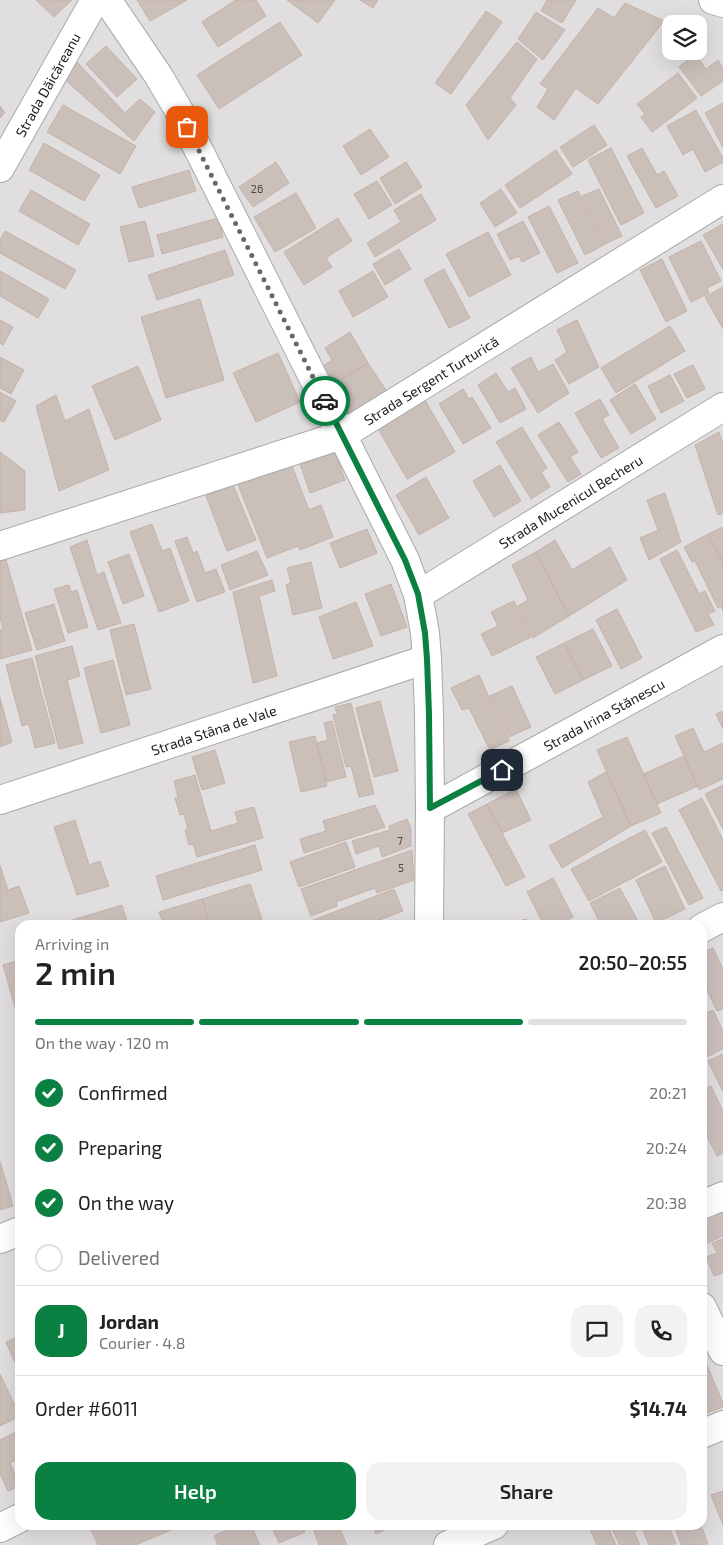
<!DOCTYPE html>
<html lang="en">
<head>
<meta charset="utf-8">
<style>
  body { margin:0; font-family:"Exo 2",sans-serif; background:#f2f2f2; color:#222; height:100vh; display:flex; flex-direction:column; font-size:19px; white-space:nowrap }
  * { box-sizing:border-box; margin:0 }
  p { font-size:16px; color:#767676 }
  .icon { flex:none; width:28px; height:28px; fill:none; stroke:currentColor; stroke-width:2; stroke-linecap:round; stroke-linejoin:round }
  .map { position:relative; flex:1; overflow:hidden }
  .sheet { position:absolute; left:15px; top:920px; width:692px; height:610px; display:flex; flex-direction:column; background:#fff; border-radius:15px; box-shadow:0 5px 20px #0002 }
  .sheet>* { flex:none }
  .fabs { position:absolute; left:662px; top:15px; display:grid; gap:10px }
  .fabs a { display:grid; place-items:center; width:45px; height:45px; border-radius:10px; background:#fff; box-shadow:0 5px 20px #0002; font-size:25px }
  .pin { position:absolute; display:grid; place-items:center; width:42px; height:42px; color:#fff; margin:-21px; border-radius:10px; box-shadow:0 2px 8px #0006 }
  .courier { position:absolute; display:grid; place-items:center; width:50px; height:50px; margin:-25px; border:4px solid #0b8043; border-radius:50%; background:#fff; color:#222; box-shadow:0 1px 6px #0007 }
  .summary em { font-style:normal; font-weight:600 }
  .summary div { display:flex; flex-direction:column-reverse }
  .summary { display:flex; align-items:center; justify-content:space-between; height:85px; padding:0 20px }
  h1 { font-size:32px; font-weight:600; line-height:38px }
  .bar { display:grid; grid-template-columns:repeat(4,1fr); gap:8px 5px; align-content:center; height:60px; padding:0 20px }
  .bar i { height:6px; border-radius:4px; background:#e0e0e0 }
  .bar .selected { background:#0b8043 }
  .bar p { grid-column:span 4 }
  .line { display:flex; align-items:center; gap:12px; padding:0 20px; border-top:1px solid #e0e0e0 }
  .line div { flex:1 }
  .round { display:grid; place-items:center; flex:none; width:52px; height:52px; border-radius:15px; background:#f2f2f2 }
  ol { padding:0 20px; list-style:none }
  li { display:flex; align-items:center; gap:15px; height:55px }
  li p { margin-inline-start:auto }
  li .icon { padding:5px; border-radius:50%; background:#0b8043; color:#fff; stroke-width:4 }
  li:last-child { color:#767676 }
  li i { width:28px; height:28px; border:2px solid #e0e0e0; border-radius:50% }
  .button { display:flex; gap:10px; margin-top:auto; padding:10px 20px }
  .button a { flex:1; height:58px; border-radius:15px; background:#0b8043; color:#fff; font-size:20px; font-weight:600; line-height:58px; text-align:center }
  .button a+a { background:#f2f2f2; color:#222 }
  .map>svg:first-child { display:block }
  .residential { fill:#e0dedf; fill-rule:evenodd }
  .building { fill:#cbbfba; stroke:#c6b2a8 }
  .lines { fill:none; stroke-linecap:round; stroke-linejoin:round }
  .minor-casing { stroke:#a9a9a9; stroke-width:30 }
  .minor { stroke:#fff; stroke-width:28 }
  .done { stroke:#6b6967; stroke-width:5; stroke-dasharray:0 9 }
  .route { stroke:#0b8043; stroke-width:6 }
  .labels { text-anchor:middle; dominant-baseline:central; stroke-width:4; stroke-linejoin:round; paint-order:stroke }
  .number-label { font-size:11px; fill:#4c4948 }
  .street-label { font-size:14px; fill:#222; stroke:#fff }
</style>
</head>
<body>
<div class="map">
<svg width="723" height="1545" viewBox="0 0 723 1545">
  <rect width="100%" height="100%" fill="#f2eee8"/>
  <!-- residential -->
  <path class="residential" d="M0 0H723V1545H0ZM671 24H699V51H671ZM20 925H702V1525H20Z"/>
  <!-- building -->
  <path class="building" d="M36 0H72L54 17Z
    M137 0H187L150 21Z
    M236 0H256L266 16 218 47 202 22Z
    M287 0H335L318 23Z
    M360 0H378L373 8Z
    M547 0H576L562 23 541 11Z
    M625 3 664 21 598 104 576 88 554 120 537 107 548 89 540 84 598 8 614 18Z
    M486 11 502 22 451 94 435 83Z
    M536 12 565 30 543 60 518 39Z
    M280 22 302 55 219 109 197 75Z
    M517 42 537 59 510 98 516 105 488 140 466 105Z
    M106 46 137 79 117 97 86 64Z
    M695 54 706 69 718 60 723 68V81L701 96 679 67Z
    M75 60 125 113 140 99 155 112 134 141 63 78Z
    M678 73 697 98 652 132 641 117 645 114 637 104Z
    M723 103V147L705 113Z
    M63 105 136 146 120 174 47 132Z
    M0 106 5 113 0 118Z
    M696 110 723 158V162L705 172 693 149 683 155 667 126Z
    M594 125 607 145 573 167 560 147Z
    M370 129 389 157 361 175 343 146Z
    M44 143 100 175 84 201 29 170Z
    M611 148 644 213 621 225 588 160Z
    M642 148 657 175 664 171 678 196 656 208 627 156Z
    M556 150 572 174 520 208 505 185Z
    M276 162 289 183 253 207 239 187Z
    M406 162 422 187 395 204 380 178Z
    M189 170 196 191 139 208 132 187Z
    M377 181 392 205 369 219 354 194Z
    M501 189 517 213 495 227 480 203Z
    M599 189 622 236 605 244 582 196Z
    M31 190 90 224 78 245 19 211Z
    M578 191 604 245 585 255 558 200Z
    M296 193 316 228 275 252 254 217Z
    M421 194 436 220 375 257 367 243 401 222 394 210Z
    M549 206 578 263 557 273 528 217Z
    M218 218 223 237 162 254 157 235Z
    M338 218 352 241 326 258 332 267 304 285 284 252Z
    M145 221 154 256 129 262 120 227Z
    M523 221 540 253 522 262 519 256 510 260 497 234Z
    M723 224V269L703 235Z
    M5 231 76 270 65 289 0 253V240Z
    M488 232 511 275 469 297 446 254Z
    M701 241 721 281 707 288 709 293 691 302 669 257Z
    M399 249 411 269 385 285 373 264Z
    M225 250 234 275 157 300 148 275Z
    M662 259 687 311 666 322 640 270Z
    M444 269 470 318 449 328 424 280Z
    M0 271 49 299 38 318 0 296Z
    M373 271 388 297 353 317 339 291Z
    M723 287V329L705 297Z
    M200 299 224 380 166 398 141 317Z
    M0 320 13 327 3 345 0 343Z
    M577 320 599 367 569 384 555 360 567 352 557 330Z
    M670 326 685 351 616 393 601 368Z
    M350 332 368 363 328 388 318 369 332 360 325 348Z
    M278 353 300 402 256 422 233 373Z
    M0 357 24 370 11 394 0 388Z
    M531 357 538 372 553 364 569 393 538 413 511 368Z
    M368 363 390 396 350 422 328 388Z
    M693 365 705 389 687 398 674 374Z
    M138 366 161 420 115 440 92 386Z
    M496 373 508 392 515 388 526 409 500 423 478 385Z
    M670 375 684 401 661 413 648 386Z
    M635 384 656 419 631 434 610 400Z
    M463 389 469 399 472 397 491 428 463 444 439 404Z
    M0 392 16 401 4 422 0 420Z
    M56 395 65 421 89 409 109 470 59 491 36 406Z
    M600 399 609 415 602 419 619 448 601 458 575 413Z
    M425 400 455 452 407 479 377 427Z
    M559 422 578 452 570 457 581 474 568 482 538 435Z
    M522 427 547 468 541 472 550 487 531 499 496 442Z
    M719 432 723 444V513L718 515 695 445Z
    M335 451 345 480 310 493 300 464Z
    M0 452 25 471V510L0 513Z
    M290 461 309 510 321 505 333 537 300 550 298 546 267 558 237 482Z
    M500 465 521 501 494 517 473 481Z
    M426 477 449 518 419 535 396 495Z
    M233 485 256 540 227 551 206 496Z
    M665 493 681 542 649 560 640 538 658 530 647 500Z
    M152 524 162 551 170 548 189 601 159 612 130 532Z
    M723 527V563L708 534Z
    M367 529 377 553 340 568 330 543Z
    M708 534 723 563V611L721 606 718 608 695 561 692 562 684 547Z
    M187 537 193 553 197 551 205 573 216 569 225 592 197 602 175 541Z
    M87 540 97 575 104 572 121 623 98 630 70 547Z
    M555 540 572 570 610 547 627 580 569 616 536 552Z
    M677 550 699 594 705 591 715 611 708 614 714 625 696 632 660 559Z
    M257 551 268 575 230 590 221 565Z
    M536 552 569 616 533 638 518 606 528 600 512 565Z
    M129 554 144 596 123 604 108 562Z
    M6 560 32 650 0 659V630L3 629 0 618V561Z
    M311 562 322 608 293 615 286 585 291 583 287 568Z
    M272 580 275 591 259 596 277 676 253 683 233 592Z
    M391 584 407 627 381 636 365 594Z
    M69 585 71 592 77 590 88 627 68 633 54 589Z
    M514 601 531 637 492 656 481 634 498 626 491 612Z
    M356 602 373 646 333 659 319 617Z
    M54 604 65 641 37 650 25 613Z
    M617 609 642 658 621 669 596 620Z
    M134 624 151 689 126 695 110 630Z
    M593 629 612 666 583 680 564 643Z
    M564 643 583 680 555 694 536 657Z
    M72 646 80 676 67 680 83 743 59 749 35 656Z
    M32 658 55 743 35 748 29 724 22 726 6 665Z
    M113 660 130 725 101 733 84 668Z
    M479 675 509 741 490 750 469 708 462 710 451 688Z
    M512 686 531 727 509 737 490 696Z
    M0 698 12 742 0 747Z
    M380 701 398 771 374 777 356 708Z
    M351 703 374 794 359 797 351 766 346 767 333 715 337 714 335 707Z
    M723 711V729L716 714Z
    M332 721 346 777 326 782 317 743 328 740 324 723Z
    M693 728 704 752 723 743V779L699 790 675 736Z
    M315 736 327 786 301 792 289 742Z
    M627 737 661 813 631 826 597 750Z
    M215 750 225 783 202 790 192 757Z
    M684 756 698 786 657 804 643 774Z
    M606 772 631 826 562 868 549 846 603 817 588 782Z
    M195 775 211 831 238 823 235 812 254 807 263 838 197 857 193 844 189 845 185 830 188 829 184 814 180 815 175 798 178 797 174 781Z
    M723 785V829L705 794Z
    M516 789 531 820 502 833 487 804Z
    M702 798 723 840V890L721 891 679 810Z
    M487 804 525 877 506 886 468 814Z
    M375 805 385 827 304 853 300 839 326 831 323 821Z
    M407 819 411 829V846L382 857 379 846 356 854 352 841 390 830 389 826Z
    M75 820 89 865 100 861 109 886 77 895 54 827Z
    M666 827 703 898 689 905 652 833Z
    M645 830 662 862 589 901 571 869Z
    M346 842 355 867 299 887 290 862Z
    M255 845 262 870 163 900 156 876Z
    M412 850 414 880 377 893 375 888 336 902 337 906 311 916 301 889Z
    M0 865 8 890 19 886 29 913 0 922Z
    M665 866 685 909 656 923 636 880Z
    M553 878 573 917 558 925H544L527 892Z
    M250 884 262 919 243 925H210L202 899Z
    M620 888 640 925H601L590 903Z
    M394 889 403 911 366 925H303V924Z
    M202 899 209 922 200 925H164L159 912Z
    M122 905 128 925H56Z
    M526 919 529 925H506Z
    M713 948 723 969V1009L717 1011 702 980V953Z
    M20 960V1017L18 1018 3 965Z
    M713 1010 723 1031V1049L702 1059V1015Z
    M723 1054V1092L708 1061Z
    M711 1086 723 1111V1153L717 1156 702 1126V1090Z
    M0 1161 13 1206 0 1210Z
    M723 1210V1236L703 1245 702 1219Z
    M723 1239V1273L714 1276 706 1257 717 1253 712 1243Z
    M20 1336V1374L6 1342Z
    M706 1363 723 1403V1407L702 1415V1364Z
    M0 1374 20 1416 0 1426Z
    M20 1430V1458L10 1463 20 1486 8 1491 0 1474V1440Z
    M723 1491V1525L711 1495Z
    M89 1525H183L135 1545H98Z
    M237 1525H251L260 1545H218L214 1536Z
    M271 1525H302L305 1532 279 1543Z
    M312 1525H350L340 1529 347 1545H319Z
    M372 1525H395L376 1534Z
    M588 1525H607L616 1545H597Z
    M610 1525H639L640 1528 634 1532 640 1545H620Z
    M641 1525H668L676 1544 649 1545Z
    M674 1525H701L708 1544 681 1545Z"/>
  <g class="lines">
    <!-- minor casing -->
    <g class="minor-casing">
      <g id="minor">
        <path d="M107 0 158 75 178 109 405 560 418 595 425 633 427 659 429 714 430 809 429 925"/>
        <path d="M713 0 723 3"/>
        <path id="s1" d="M0 168 95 0"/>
        <path id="s2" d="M0 546 342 435 723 199"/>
        <path id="s3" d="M418 595 723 407"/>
        <path id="s4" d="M0 800 427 659"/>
        <path id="s5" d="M430 809 723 649"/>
        <path d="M702 928 723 917"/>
        <path d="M702 1205 723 1196"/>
        <path d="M0 1239 20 1231"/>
        <path d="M702 1307 723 1351"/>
        <path d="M702 1434 723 1425"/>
        <path d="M0 1528 20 1518"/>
        <path d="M448 1545 494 1525"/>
      </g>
    </g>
    <!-- minor -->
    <use href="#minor" class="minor"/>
  </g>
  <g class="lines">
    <!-- done -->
    <path class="done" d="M187 127 325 401"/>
    <!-- route -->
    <path class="route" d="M325 401 405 560 418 594 425 633 427 659 429 714 430 808 502 770"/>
  </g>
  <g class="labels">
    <!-- number labels -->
    <g class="number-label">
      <text x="257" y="188">26</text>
      <text x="400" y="840">7</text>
      <text x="401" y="867">5</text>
    </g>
    <!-- street labels -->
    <g class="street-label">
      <text stroke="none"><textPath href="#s1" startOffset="96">Strada Dăicăreanu</textPath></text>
      <text stroke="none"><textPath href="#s2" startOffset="464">Strada Sergent Turturică</textPath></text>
      <text stroke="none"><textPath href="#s3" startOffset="179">Strada Mucenicul Becheru</textPath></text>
      <text stroke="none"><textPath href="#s5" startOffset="198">Strada Irina Stănescu</textPath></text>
      <text stroke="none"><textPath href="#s4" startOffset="225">Strada Stâna de Vale</textPath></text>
    </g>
  </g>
</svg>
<div class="fabs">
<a><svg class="icon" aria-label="layers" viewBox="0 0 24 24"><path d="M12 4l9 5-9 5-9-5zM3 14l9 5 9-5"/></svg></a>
</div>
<div class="pin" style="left:187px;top:127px;background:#ea580c"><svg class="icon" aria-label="bag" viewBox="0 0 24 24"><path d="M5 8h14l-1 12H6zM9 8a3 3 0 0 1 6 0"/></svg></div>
<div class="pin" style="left:502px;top:770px;background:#1f2937"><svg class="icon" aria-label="home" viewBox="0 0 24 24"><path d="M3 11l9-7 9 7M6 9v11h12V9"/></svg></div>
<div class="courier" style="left:325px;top:401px"><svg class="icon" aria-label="car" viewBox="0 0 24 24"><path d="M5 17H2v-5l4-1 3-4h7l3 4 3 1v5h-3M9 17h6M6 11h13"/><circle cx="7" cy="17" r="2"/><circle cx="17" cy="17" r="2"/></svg></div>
<section class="sheet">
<div class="summary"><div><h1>2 min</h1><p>Arriving in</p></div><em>20:50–20:55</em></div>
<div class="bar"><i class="selected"></i><i class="selected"></i><i class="selected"></i><i></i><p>On the way · 120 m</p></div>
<ol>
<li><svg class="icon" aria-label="check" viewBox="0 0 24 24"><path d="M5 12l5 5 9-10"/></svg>Confirmed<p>20:21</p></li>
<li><svg class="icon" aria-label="check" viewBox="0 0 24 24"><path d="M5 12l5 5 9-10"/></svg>Preparing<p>20:24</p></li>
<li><svg class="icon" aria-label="check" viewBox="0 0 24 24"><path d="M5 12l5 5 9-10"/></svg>On the way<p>20:38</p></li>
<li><i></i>Delivered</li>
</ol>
<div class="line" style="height:90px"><b class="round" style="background:#0b8043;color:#fff">J</b><div><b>Jordan</b><p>Courier · 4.8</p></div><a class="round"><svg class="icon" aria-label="chat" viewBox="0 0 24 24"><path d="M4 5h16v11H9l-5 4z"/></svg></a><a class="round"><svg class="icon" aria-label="phone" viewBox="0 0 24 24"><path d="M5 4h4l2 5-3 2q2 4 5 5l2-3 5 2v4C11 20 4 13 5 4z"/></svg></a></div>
<div class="line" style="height:65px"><div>Order #6011</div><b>$14.74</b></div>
<div class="button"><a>Help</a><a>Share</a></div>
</section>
</div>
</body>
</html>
